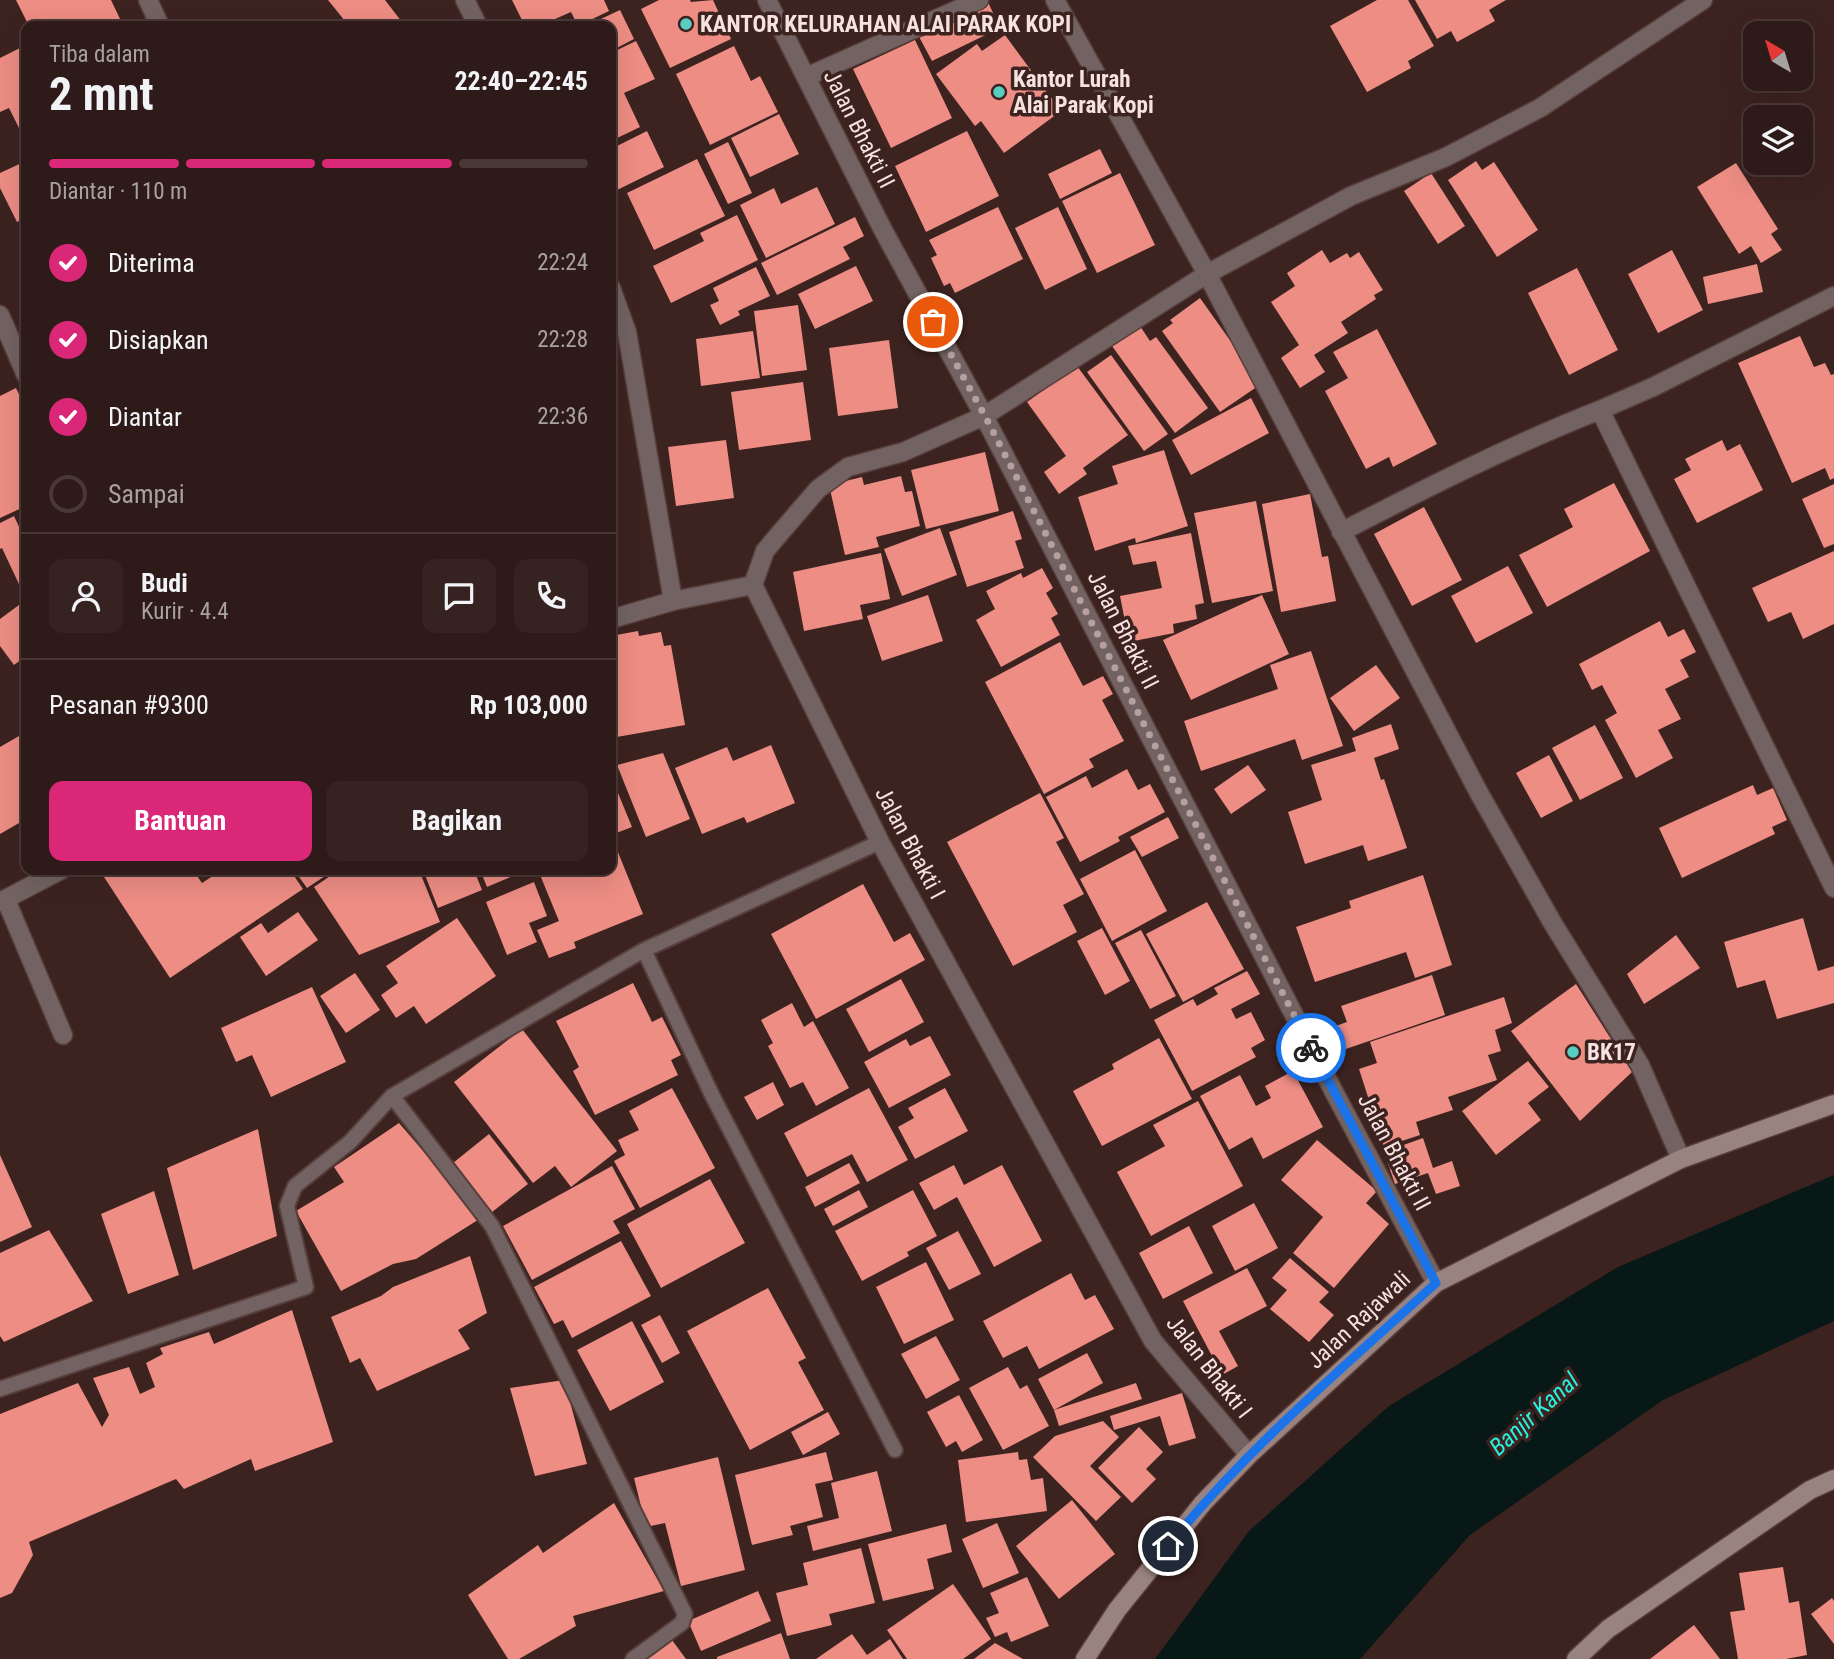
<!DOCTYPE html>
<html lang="id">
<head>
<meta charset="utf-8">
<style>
  body { margin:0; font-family:"Roboto Condensed",sans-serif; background:#362321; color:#f1f3f6; height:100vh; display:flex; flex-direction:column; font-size:26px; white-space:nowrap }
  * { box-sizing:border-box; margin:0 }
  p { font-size:23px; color:#a7a1a2 }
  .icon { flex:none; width:38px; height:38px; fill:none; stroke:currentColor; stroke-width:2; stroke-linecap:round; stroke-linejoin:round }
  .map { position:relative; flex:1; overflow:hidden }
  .drawer { position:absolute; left:21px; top:21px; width:595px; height:854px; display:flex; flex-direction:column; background:#2e1a18; border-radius:14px; box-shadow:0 7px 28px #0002,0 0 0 2px #493837 }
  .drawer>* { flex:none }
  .needle { width:46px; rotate:322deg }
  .fabs { position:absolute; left:1743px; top:21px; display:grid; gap:14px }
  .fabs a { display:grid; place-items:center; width:70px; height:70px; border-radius:14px; background:#2e1a18; box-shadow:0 7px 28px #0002,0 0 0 2px #493837; font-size:35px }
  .pin { position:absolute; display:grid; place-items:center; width:60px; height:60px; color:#fff; margin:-30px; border:4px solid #fff; border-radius:50%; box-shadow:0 2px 7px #0007 }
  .courier { position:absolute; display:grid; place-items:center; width:70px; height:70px; margin:-35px; border:5px solid #1a73e8; border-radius:50%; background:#fff; color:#222; box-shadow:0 2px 9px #0007 }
  .summary em { font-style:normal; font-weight:700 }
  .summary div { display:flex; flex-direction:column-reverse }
  .summary { display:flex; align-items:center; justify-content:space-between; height:119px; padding:0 28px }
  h1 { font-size:46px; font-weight:700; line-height:52px }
  .bar { display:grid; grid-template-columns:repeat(4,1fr); gap:10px 7px; align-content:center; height:84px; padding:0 28px }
  .bar i { height:9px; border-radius:5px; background:#493837 }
  .bar .selected { background:#db2777 }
  .bar p { grid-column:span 4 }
  .line { display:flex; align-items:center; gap:18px; padding:0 28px; border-top:2px solid #493837 }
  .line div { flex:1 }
  .round { display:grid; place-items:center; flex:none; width:74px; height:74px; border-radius:14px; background:#362321 }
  ol { padding:0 28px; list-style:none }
  li { display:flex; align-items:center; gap:21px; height:77px }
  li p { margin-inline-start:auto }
  li .icon { padding:7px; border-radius:50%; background:#db2777; color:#fff; stroke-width:4 }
  li:last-child { color:#a7a1a2 }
  li i { width:38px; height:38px; border:4px solid #493837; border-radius:50% }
  .cta { display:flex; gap:14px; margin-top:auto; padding:14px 28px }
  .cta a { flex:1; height:80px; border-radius:14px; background:#db2777; color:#fff; font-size:28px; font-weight:700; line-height:80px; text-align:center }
  .cta a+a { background:#362321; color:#f1f3f6 }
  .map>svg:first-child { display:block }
  .water { fill:#071816 }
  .building { fill:#ed8d84 }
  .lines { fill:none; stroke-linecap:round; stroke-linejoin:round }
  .lane-casing { stroke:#573e3b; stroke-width:18 }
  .street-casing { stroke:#573e3b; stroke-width:21 }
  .secondary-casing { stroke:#573e3b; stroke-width:21 }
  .lane { stroke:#726362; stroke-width:14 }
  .street { stroke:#726362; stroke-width:18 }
  .secondary { stroke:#998380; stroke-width:18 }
  .done { stroke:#b5a09d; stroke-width:7; stroke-dasharray:0 12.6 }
  .route { stroke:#1a73e8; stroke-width:9 }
  .poi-dot { fill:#58cec0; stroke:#3d2320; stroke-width:2.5 }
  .labels { text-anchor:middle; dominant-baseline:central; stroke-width:7; stroke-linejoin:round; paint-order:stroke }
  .poi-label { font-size:23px; font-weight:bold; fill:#f6e3e1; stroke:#3d2320; text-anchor:start }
  .street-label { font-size:23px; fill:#f6e3e1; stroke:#3d2320 }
  .water-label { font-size:24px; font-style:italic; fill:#24f1de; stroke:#3d2320 }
</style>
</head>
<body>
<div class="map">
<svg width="1834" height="1659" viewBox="0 0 1834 1659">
  <rect width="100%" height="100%" fill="#3d2320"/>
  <!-- water -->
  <path class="water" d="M1834 1175V1321L1663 1400 1470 1535 1360 1659H1155L1249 1531 1389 1406 1618 1267Z"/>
  <!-- building -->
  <path class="building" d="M16 0H111L121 21 109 26H29Z
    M328 0H385L405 26H349Z
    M512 0H604L609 11 578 26 571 12 539 26 536 19 524 24Z
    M659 0H690L691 2 713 0 731 39 670 68 641 9Z
    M987 0 1000 28 932 61 917 33Z
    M1377 0H1408L1434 46 1408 61 1411 68 1367 92 1330 26Z
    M1415 0H1506L1489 10 1495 21 1457 42 1451 31 1437 39Z
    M620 10 634 39 611 51V26H586Z
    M1005 35 1061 111 1004 153 981 121 975 126 936 74 977 44 982 51Z
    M915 40 952 118 891 148 853 69Z
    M636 41 655 79 624 93 640 127 611 141V53Z
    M26 45V132L22 134 9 108 0 112V58Z
    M734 46 751 81 760 76 778 112 710 145 676 74Z
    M779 114 799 154 750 177 731 138Z
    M647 131 664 167 615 191 611 183V149Z
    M967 131 999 196 926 232 895 166Z
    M728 142 752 193 728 204 704 154Z
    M1100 149 1112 173 1060 199 1048 174Z
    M697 159 725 216 654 250 627 193Z
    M26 161V218L17 222 0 188V173Z
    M1476 161 1482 170 1494 162 1538 230 1497 257 1448 180Z
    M1736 163 1778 229 1771 234 1782 250 1761 263 1751 246 1739 254 1697 187Z
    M1120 173 1155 245 1097 273 1062 201Z
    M1431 173 1465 226 1438 244 1404 191Z
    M817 187 835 224 766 258 740 205 774 188 781 204Z
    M998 207 1023 259 955 293 950 283 944 286 931 258 937 255 929 240Z
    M1058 207 1087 269 1045 290 1015 228Z
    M737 215 758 260 671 303 653 266 704 241 700 233Z
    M855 217 864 236 843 247 850 259 777 295 761 263Z
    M1322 250 1330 263 1347 253 1350 258 1359 252 1383 290 1374 295 1376 299 1341 322 1348 333 1314 355 1325 372 1300 388 1281 358 1299 345 1271 302 1295 286 1287 273Z
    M1672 250 1703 310 1658 333 1628 274Z
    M1757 264 1763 292 1708 304 1703 277Z
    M856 266 873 301 815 329 798 294Z
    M756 267 770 296 738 311 740 315 720 325 710 305 719 301 713 288Z
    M1577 268 1618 350 1569 375 1528 293Z
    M1200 298 1261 384 1220 412 1162 331 1173 323 1170 320Z
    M798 305 807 370 762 376 754 311Z
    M1140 326 1150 341 1156 337 1208 408 1175 433 1112 346Z
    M1377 329 1437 444 1393 467 1389 457 1366 469 1325 391 1348 378 1333 352Z
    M753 331 760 378 701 386 696 339Z
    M1800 336 1814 367 1825 363 1831 375 1834 374V478L1830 480 1825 468 1792 483 1738 363Z
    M889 340 898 408 838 416 829 348Z
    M1111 355 1168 434 1144 451 1087 372Z
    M1077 366 1128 435 1083 468 1087 474 1059 494 1044 472 1066 456 1027 402Z
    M803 382 811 440 739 450 731 392Z
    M16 388 26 409V506L0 518V396Z
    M1251 398 1269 433 1191 475 1172 440Z
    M726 440 734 498 676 506 668 447Z
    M1722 440 1727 451 1740 444 1763 490 1697 523 1674 479 1691 470 1685 459Z
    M1164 450 1188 526 1136 543 1135 538 1095 551 1078 497 1118 484 1112 466Z
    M985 452 999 511 926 529 911 470Z
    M901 476 905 492 912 491 920 526 876 537 879 547 845 555 829 485 862 477 864 485Z
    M1614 483 1650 551 1547 607 1519 555 1573 527 1564 509Z
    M1834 484V544L1824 548 1802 499Z
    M1310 494 1322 557 1328 556 1336 601 1281 612 1262 504Z
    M1256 501 1273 591 1212 603 1194 513Z
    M1424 507 1462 580 1412 606 1374 534Z
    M1013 511 1022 539 1015 541 1024 568 967 587 949 532Z
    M14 516 21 531 26 528V599L2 548 0 549V523Z
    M940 528 957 575 902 596 884 549Z
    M1191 533 1204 603 1195 605 1197 619 1173 624 1174 633 1129 642 1120 596 1162 588 1156 561 1133 565 1128 546Z
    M1834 551V624L1803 639 1791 612 1768 622 1752 588Z
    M881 553 890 599 860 605 863 619 804 631 793 572Z
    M1508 566 1533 613 1476 643 1451 596Z
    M1042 568 1053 588 1046 593 1058 614 1051 618 1060 635 1001 667 976 620 995 609 986 591 1021 573 1023 578Z
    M928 595 943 641 882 661 867 616Z
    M1262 595 1289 654 1191 700 1163 640Z
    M23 602 26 606V656L14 665 0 646V619Z
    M1660 621 1668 637 1684 629 1696 652 1680 660 1689 677 1665 689 1681 719 1658 730 1673 758 1636 778 1605 720 1617 713 1602 685 1592 690 1579 664Z
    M638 631 639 636 661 632 664 646 671 645 685 725 611 738V636Z
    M1060 642 1083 686 1103 676 1113 694 1102 700 1124 741 1089 759 1094 767 1044 794 985 682Z
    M1311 651 1343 746 1302 760 1295 739 1201 771 1184 721 1278 689 1270 665Z
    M1376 665 1400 698 1354 731 1330 698Z
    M1391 724 1399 749 1374 758 1381 780 1384 779 1407 848 1368 861 1363 845 1305 864 1288 812 1322 800 1311 765 1356 751 1352 738Z
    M1595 725 1623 778 1580 800 1552 748Z
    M26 732V819L0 834V747Z
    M771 745 795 803 747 823 744 817 702 834 675 768 727 747 733 761Z
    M663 753 690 819 646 837 617 765Z
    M1549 755 1573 801 1541 818 1516 773Z
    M1248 765 1266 790 1231 814 1214 789Z
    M1127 769 1138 790 1150 784 1165 812 1118 837 1120 841 1080 862 1046 797 1086 776 1092 788Z
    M611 776 632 827 611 835 643 914 574 942 576 948 549 958 537 930 559 921 538 870H611Z
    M1753 785 1757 795 1773 788 1787 820 1772 827 1775 834 1682 878 1659 828Z
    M1040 793 1064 838 1056 842 1084 894 1063 905 1077 932 1013 966 947 842Z
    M1168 817 1179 838 1142 857 1130 837Z
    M1135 850 1167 911 1112 941 1080 879Z
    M115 870H193L202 883 222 870H290L303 889 170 978 104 877Z
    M294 870H334L307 888Z
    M339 870H419L440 922 359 955 314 887Z
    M423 870H474L482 890 438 908Z
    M480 870H527L487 887Z
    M1423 875 1452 965 1415 978 1406 952 1315 982 1296 927 1351 908 1349 901Z
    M534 882 547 916 529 923 537 942 507 955 486 902Z
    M863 884 894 942 910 933 925 960 816 1019 771 934Z
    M1207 902 1244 969 1183 1002 1146 934Z
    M298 912 318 940 266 976 240 937 261 923 268 933Z
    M457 918 496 976 426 1024 414 1006 396 1018 381 995 398 983 386 966Z
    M1803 918 1818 971 1834 966V1003L1777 1019 1765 980 1737 988 1724 942Z
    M1102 928 1130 981 1105 995 1077 941Z
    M1141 930 1176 996 1150 1009 1115 943Z
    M1676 935 1700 968 1644 1004 1627 974Z
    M1247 971 1260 994 1231 1009 1236 1019 1251 1012 1265 1040 1251 1048 1256 1057 1192 1091 1154 1020 1193 999 1197 1006 1218 994 1214 988Z
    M355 973 380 1010 346 1033 320 996Z
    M1432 975 1445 1015 1340 1051 1333 1027 1347 1022 1341 1006Z
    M901 979 924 1022 869 1052 846 1009Z
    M633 983 652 1022 662 1017 681 1055 671 1060 678 1075 595 1115 573 1071 579 1067 556 1021Z
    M1576 984 1632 1072 1580 1121 1511 1031Z
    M312 987 346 1062 271 1097 252 1055 236 1062 221 1028Z
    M1504 997 1512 1023 1495 1030 1501 1051 1488 1055 1497 1080 1448 1097 1453 1110 1416 1122 1420 1135 1384 1147 1359 1069 1377 1063 1370 1042Z
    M792 1003 804 1027 813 1021 849 1088 816 1106 803 1082 790 1088 768 1046 773 1043 761 1020Z
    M522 1029 617 1151 571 1187 555 1166 533 1183 454 1082Z
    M930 1036 951 1075 889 1108 864 1062 906 1039 910 1046Z
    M1159 1038 1192 1099 1102 1146 1073 1091 1114 1069 1112 1064Z
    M1528 1061 1549 1087 1528 1103 1541 1120 1496 1155 1462 1111Z
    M1293 1071 1323 1127 1263 1159 1252 1137 1229 1150 1200 1096 1240 1075 1256 1106 1271 1098 1265 1086Z
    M773 1082 784 1105 757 1120 744 1097Z
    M672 1088 715 1168 640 1208 614 1161 625 1155 618 1140 639 1130 629 1111Z
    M869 1088 908 1160 867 1182 852 1154 807 1177 784 1133Z
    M945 1088 968 1131 915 1159 898 1127 914 1118 908 1108Z
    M1198 1101 1243 1186 1151 1236 1117 1172 1165 1146 1153 1125Z
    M399 1123 481 1218 416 1259 393 1264 341 1291 296 1211 344 1182 334 1167Z
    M258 1129 277 1236 193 1270 167 1168Z
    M489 1134 528 1184 487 1216 448 1167Z
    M1423 1138 1433 1168 1452 1161 1460 1186 1436 1194 1428 1173 1395 1184 1384 1152Z
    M1317 1140 1377 1191 1366 1203 1389 1224 1334 1288 1293 1253 1323 1217 1281 1180Z
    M0 1155 32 1227 0 1242Z
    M849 1163 860 1183 815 1207 805 1187Z
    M954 1165 964 1185 1002 1165 1042 1241 994 1267 957 1197 934 1210 919 1183Z
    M612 1166 635 1209 613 1221 620 1233 532 1280 503 1226Z
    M710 1179 745 1243 661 1288 627 1224Z
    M859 1190 868 1207 833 1226 824 1209Z
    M913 1190 937 1236 907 1252 909 1256 862 1281 835 1231Z
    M154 1191 179 1275 128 1294 101 1214Z
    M1254 1203 1278 1248 1235 1271 1212 1226Z
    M1189 1226 1213 1273 1163 1299 1139 1253Z
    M49 1230 93 1301 4 1342 0 1336V1253Z
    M958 1231 981 1274 949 1290 926 1248Z
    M621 1241 651 1296 572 1338 563 1320 554 1324 534 1287Z
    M470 1256 487 1313 458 1330 470 1349 377 1391 360 1358 350 1363 331 1317 381 1296 393 1287Z
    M1290 1258 1329 1292 1319 1302 1334 1315 1309 1342 1270 1309 1287 1290 1272 1278Z
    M926 1262 954 1320 904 1344 876 1287Z
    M1247 1268 1267 1306 1219 1331 1238 1366 1222 1375 1183 1301Z
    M1071 1273 1085 1300 1095 1295 1114 1329 1039 1369 1027 1346 1003 1358 983 1321Z
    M768 1288 806 1358 798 1362 824 1410 750 1450 687 1331Z
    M292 1310 333 1442 255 1471 251 1459 184 1489 176 1479 29 1542 33 1555 12 1593 0 1598V1414L78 1383 102 1427 109 1415 93 1378 129 1367 140 1394 155 1387 146 1363 163 1354 160 1348 209 1332 214 1344Z
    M660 1315 680 1353 662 1363 641 1325Z
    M632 1321 664 1382 610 1411 577 1350Z
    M936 1336 960 1380 926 1399 901 1354Z
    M1087 1353 1103 1383 1054 1410 1038 1379Z
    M1008 1367 1020 1389 1027 1385 1049 1426 1003 1450 969 1388Z
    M564 1380 587 1464 535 1476 510 1388Z
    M1136 1383 1142 1399 1059 1426 1054 1410Z
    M1182 1393 1196 1438 1169 1446 1160 1416 1114 1430 1110 1416Z
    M959 1395 983 1440 962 1452 956 1441 946 1447 927 1412Z
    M828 1412 840 1434 803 1455 791 1432Z
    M1103 1421 1119 1437 1090 1466 1121 1497 1096 1521 1033 1457 1055 1436Z
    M1139 1427 1163 1452 1146 1469 1156 1479 1132 1503 1098 1468Z
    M826 1452 833 1480 815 1484 823 1517 790 1526 793 1535 752 1545 735 1475Z
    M1018 1452 1019 1460 1027 1459 1031 1480 1043 1478 1047 1511 966 1522 958 1460Z
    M718 1457 745 1570 681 1586 665 1523 646 1527 634 1478Z
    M877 1471 892 1531 813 1551 807 1526 839 1518 831 1483Z
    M1072 1500 1115 1554 1059 1599 1016 1546Z
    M614 1503 664 1591 573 1616 576 1626 519 1659H508L468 1595 538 1545 543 1553Z
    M997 1523 1019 1573 983 1588 962 1539Z
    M946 1524 952 1552 927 1559 934 1589 883 1601 868 1544Z
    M861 1548 875 1603 829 1614 832 1625 787 1636 776 1593 808 1585 803 1563Z
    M1783 1567 1789 1603 1799 1601 1807 1655 1786 1659H1738L1730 1612 1745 1610 1739 1573Z
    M1027 1577 1049 1626 1011 1642 1007 1632 995 1637 986 1618 999 1613 990 1593Z
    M953 1584 991 1639 963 1659H907L887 1630Z
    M758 1591 771 1621 701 1651 688 1621Z
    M1832 1598 1834 1601V1644L1811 1614Z
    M1694 1625 1720 1659H1650Z
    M781 1633 790 1659H717V1657Z
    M852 1634 867 1655 890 1639 903 1659H816Z
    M669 1636 686 1659H640Z
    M995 1643 1023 1659H974Z"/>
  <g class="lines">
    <!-- lane casing -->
    <g class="lane-casing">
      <path id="lane" d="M644 950 712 1095 895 1450
        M392 1096 492 1226 657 1558 685 1614 682 1623 633 1659
        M0 1389 306 1287 287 1206 295 1186 350 1142 392 1096 644 950 880 842"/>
    </g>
    <!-- street casing -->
    <g class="street-casing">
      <path id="street" d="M148 0 160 26
        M465 0 478 26
        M767 0 882 228 984 416 1334 1092 1436 1283
        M1055 0 1207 274 1479 793 1552 922 1640 1065 1681 1159
        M806 77 979 0
        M611 288 627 332 673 601
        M0 315 26 375
        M1600 410 1653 387 1834 296
        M1341 532C1426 488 1511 445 1600 410L1834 888
        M753 585 765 551 781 532 818 489 848 467 903 452 984 416 1207 274 1351 196 1446 157 1540 108 1703 0
        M611 619 673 601 753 585 880 842 1153 1341 1249 1455
        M6 900 63 1035
        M0 902 61 870"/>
    </g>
    <!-- secondary casing -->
    <g class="secondary-casing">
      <path id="secondary" d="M1085 1659 1117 1610 1203 1503 1249 1455 1436 1283 1681 1159 1834 1104
        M1576 1659 1608 1629 1810 1490 1834 1479"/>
    </g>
    <!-- lane -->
    <use href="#lane" class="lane"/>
    <!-- street -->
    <use href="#street" class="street"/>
    <!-- secondary -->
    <use href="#secondary" class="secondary"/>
  </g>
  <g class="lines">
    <!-- done -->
    <path class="done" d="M933 322 985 416 1311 1048"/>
    <!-- route -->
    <path class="route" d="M1168 1546C1247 1448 1344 1367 1436 1283L1311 1048"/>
  </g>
  <!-- markers -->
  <g class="poi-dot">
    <circle cx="686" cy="24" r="7"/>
    <circle cx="999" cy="92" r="7"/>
    <circle cx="1573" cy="1052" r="7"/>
  </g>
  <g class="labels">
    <!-- poi labels -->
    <g class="poi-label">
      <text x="700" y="24">KANTOR KELURAHAN ALAI PARAK KOPI</text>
      <text x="1013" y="79">Kantor Lurah<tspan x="1013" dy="26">Alai Parak Kopi</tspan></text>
      <text x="1587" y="1052">BK17</text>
    </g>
    <!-- street labels -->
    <g class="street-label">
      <text transform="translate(859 129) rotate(63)">Jalan Bhakti II</text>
      <text transform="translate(1123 630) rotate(63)">Jalan Bhakti II</text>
      <text transform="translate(910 843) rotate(62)">Jalan Bhakti I</text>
      <text transform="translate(1394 1152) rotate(62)">Jalan Bhakti II</text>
      <text transform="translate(1359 1320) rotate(-43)">Jalan Rajawali</text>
      <text transform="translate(1209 1367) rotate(52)">Jalan Bhakti I</text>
    </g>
    <!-- water labels -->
    <g class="water-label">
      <text transform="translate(1534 1414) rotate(-42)">Banjir Kanal</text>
    </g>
  </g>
</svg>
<div class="fabs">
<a><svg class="needle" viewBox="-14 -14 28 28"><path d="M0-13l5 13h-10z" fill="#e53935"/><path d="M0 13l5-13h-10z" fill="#a7a1a2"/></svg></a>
<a><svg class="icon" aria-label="layers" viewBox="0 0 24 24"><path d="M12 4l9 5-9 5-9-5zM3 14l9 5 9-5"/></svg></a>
</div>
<div class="pin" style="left:933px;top:322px;background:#ea580c"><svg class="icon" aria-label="bag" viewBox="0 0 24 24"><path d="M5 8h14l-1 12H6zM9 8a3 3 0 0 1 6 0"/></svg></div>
<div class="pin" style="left:1168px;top:1546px;background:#1f2937"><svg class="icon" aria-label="home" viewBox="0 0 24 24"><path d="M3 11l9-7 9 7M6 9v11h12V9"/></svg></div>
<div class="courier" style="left:1311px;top:1048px"><svg class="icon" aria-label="bike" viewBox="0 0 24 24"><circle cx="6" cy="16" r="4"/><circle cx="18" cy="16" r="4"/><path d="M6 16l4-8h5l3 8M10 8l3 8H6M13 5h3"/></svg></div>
<section class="drawer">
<div class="summary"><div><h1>2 mnt</h1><p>Tiba dalam</p></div><em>22:40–22:45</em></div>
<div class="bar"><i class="selected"></i><i class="selected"></i><i class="selected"></i><i></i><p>Diantar · 110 m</p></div>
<ol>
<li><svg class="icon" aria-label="check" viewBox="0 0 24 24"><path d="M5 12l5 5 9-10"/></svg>Diterima<p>22:24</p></li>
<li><svg class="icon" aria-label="check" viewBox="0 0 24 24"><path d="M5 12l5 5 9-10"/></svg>Disiapkan<p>22:28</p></li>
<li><svg class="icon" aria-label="check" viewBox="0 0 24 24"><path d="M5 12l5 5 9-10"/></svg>Diantar<p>22:36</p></li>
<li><i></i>Sampai</li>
</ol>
<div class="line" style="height:126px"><a class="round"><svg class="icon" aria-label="person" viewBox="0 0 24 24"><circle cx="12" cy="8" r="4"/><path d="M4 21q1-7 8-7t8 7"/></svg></a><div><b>Budi</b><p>Kurir · 4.4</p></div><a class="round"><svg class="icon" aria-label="chat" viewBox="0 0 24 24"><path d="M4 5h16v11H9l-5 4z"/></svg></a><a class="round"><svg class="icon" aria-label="phone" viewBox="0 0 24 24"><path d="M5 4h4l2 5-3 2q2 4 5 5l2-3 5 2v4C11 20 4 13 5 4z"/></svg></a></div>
<div class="line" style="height:91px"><div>Pesanan #9300</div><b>Rp 103,000</b></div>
<div class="cta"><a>Bantuan</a><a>Bagikan</a></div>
</section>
</div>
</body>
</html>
